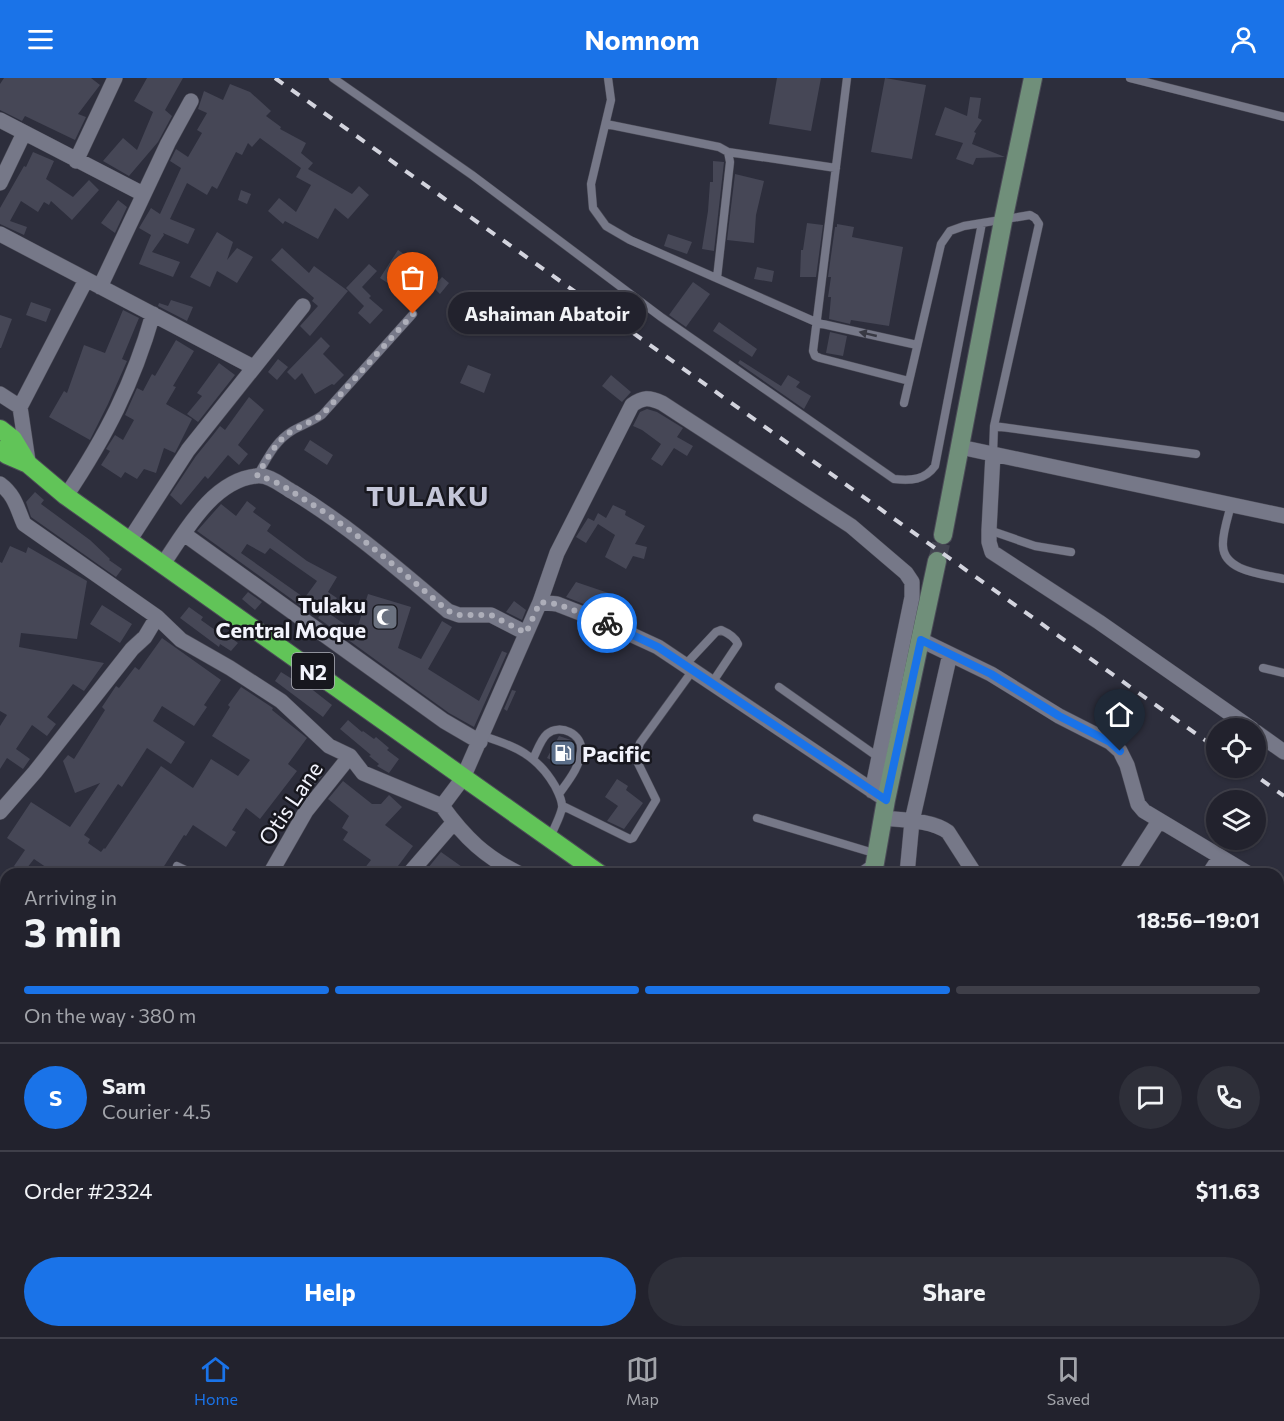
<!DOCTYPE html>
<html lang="en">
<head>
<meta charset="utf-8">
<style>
  body { margin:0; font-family:Commissioner,sans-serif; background:#2e2f39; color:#f1f3f6; height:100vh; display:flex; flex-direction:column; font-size:22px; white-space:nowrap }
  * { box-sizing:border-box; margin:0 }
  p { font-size:20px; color:#a2a4aa }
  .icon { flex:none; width:33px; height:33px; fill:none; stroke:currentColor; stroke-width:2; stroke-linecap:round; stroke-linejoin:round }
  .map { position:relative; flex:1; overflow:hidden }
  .panel { position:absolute; left:0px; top:790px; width:1284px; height:470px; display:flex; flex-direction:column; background:#22222d; border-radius:18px 18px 0 0; box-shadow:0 2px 4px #0004,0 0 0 2px #3f3f49 }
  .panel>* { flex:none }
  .controls { position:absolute; left:1206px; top:640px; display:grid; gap:12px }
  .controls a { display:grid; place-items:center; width:60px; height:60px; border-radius:50%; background:#22222d; box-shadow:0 2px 4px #0004,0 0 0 2px #3f3f49; font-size:30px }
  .pin { position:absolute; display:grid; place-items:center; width:51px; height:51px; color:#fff; margin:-62px -26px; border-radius:50% 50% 50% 0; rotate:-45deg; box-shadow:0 0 6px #0007 }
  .pin .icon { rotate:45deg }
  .courier { position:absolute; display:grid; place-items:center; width:60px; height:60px; margin:-30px; border:4px solid #1a73e8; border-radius:50%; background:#fff; color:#222; box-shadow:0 2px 8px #0007 }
  .bubble { position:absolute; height:42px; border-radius:21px; background:#22222d; box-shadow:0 2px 4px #0004,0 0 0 2px #3f3f49; font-size:20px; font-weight:700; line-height:42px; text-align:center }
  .summary em { font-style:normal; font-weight:700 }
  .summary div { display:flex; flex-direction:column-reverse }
  .summary { display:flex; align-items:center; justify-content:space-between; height:102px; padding:0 24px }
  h1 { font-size:39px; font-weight:700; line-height:45px }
  .bar { display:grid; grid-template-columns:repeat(4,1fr); gap:9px 6px; align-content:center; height:72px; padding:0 24px }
  .bar i { height:8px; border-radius:4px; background:#3f3f49 }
  .bar .on { background:#1a73e8 }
  .bar p { grid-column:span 4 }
  .line { display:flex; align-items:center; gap:15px; padding:0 24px; border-top:2px solid #3f3f49 }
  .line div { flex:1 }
  .round { display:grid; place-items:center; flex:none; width:63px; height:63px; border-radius:32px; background:#2e2f39 }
  .action { display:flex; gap:12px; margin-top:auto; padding:12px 24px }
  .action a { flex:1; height:69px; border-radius:36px; background:#1a73e8; color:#fff; font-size:24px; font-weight:700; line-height:69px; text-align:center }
  .action a+a { background:#2e2f39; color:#f1f3f6 }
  header { display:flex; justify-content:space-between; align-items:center; height:78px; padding:0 24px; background:#1a73e8; color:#fff; font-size:27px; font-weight:700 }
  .tab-bar { display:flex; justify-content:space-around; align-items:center; height:84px; border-top:2px solid #3f3f49; background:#22222d; font-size:16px; color:#a2a4aa }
  .tab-bar a { display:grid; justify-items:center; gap:3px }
  .tab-bar .on { color:#1a73e8 }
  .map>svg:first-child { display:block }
  .building { fill:#464756 }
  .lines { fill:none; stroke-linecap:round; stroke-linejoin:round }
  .secondary-tunnel { stroke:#41424f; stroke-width:18; stroke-dasharray:18 9; stroke-linecap:butt }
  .lane-casing { stroke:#4b4b57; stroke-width:9 }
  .street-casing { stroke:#4b4b57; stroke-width:16 }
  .secondary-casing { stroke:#4b4b57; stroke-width:20 }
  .primary-casing { stroke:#4b4b57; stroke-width:20 }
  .highway-casing { stroke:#4b4b57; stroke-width:20 }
  .lane { stroke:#767888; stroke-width:8 }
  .street { stroke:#767888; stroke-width:15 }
  .secondary { stroke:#708f7a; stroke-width:18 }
  .primary { stroke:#69a66b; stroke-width:18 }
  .highway { stroke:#61c458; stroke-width:18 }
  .rail { stroke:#d3d4de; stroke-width:4; stroke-dasharray:10 10; stroke-linecap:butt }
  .oneway { fill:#383943 }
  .done { stroke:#adaeb9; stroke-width:6; stroke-dasharray:0 10.8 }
  .route { stroke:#1a73e8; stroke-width:8 }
  .labels { text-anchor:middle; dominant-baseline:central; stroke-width:5; stroke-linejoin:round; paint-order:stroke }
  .shield { fill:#17171e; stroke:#b0b1b9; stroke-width:1.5 }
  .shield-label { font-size:21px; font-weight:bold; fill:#f2f3fc }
  .poi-label { font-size:22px; font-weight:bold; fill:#f2f3fc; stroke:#17171e; text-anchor:end }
  .street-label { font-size:22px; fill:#f2f3fc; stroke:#17171e }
  .district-label { font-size:28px; font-weight:bold; letter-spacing:1.5px; fill:#c4c6d8; stroke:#17171e }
</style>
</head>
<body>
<header><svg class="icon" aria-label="menu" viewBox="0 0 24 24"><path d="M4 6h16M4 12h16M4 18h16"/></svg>Nomnom<svg class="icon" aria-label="person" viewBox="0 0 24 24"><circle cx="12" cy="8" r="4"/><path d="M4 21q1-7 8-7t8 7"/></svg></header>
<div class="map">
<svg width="1284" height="1259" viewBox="0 0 1284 1259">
  <rect width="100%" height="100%" fill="#2d2e3c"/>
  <!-- building -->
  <path class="building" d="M4 0H91L100 7 78 36 86 39 75 62 25 38 22 43 0 32V6Z
    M147 0H183L165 32 172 38 158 64 129 98 103 83 123 60 137 72 153 34 134 23Z
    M777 0H821L811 53 769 46Z
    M885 0 926 7 912 81 871 74Z
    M230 6 250 14 271 33 266 38 281 49 280 51 306 65 301 75 313 85 308 91 352 116 359 108 369 117 348 141 335 130 318 161 285 143 283 146 268 133 279 120 296 134 311 107 296 99 301 90 260 60 252 69 248 65 242 77 236 74 217 111 212 108 207 117 187 105 170 141 195 151 188 166 163 155 164 157 152 174 180 184 173 199 139 186 151 157 139 150 151 130 160 136 181 90 170 83 176 71 188 79 202 55 197 52 207 35 198 31 204 13 223 22Z
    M970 19 981 20 978 40 982 42 974 54 976 55 972 66 1005 79 976 80 973 87 956 81 963 65 935 57 945 29 967 38Z
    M33 74 54 83 46 101 73 119 89 102 99 112 72 142 51 123 49 127 44 124 38 134 21 123 10 143 27 149 24 157 0 146V130L24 88 26 89Z
    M713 83 724 84 714 173 702 171 708 133 710 104H713Z
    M735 96 764 103 756 137 754 165 727 162Z
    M241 112 251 116 247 126 238 122Z
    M118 122 127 129 115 155 101 145Z
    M807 145 823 147 816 199H800L801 172H803Z
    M837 146 854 149 852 159 903 169 889 248 851 242 850 246 829 241 831 219H828L831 199H828L835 149H837Z
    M217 154 233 164 227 182 237 170 253 179 237 205 217 193 210 209 190 199Z
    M668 156 692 164 687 176 664 168Z
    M282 170 309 195 314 188 348 213 310 258 300 248 318 228 312 223 314 220 271 182Z
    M398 172 410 180 403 191 408 194 397 211 380 200Z
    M369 186 377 193 362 209 371 218 369 220 383 232 370 246 358 235 364 228 346 210Z
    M757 189 774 193 772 204 754 201Z
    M442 199 449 205 440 216 433 209Z
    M693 204 710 216 686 249 669 237Z
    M171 222 193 229 187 243 158 228 159 225 168 228Z
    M31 224 51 231 46 244 26 237Z
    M123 232 139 240 122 281 127 283 108 326 90 362 49 339 64 313 67 315 84 267 105 275Z
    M0 237 12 241 1 270H0Z
    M719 244 757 271 752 279 713 253Z
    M830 254 847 258 843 278 826 275Z
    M321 259 330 268 323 276 344 297 334 307 332 306 315 316 302 295 295 302 287 294Z
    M176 262 194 273 173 308 176 309 166 326 192 341 175 375 164 370 156 395 144 391 137 401 125 394 121 400 101 387 110 373 106 371 115 357 123 362 134 342 125 337 137 310 143 313 152 296 155 298Z
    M278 281 288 289 277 302 268 294Z
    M740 282 781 308 788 297 800 304 796 309 811 318 804 331 738 285Z
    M219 285 235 297 198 344 187 336 202 318 197 315Z
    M468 287 491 296 484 315 460 305Z
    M611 297 631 314 622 324 602 308Z
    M249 319 264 332 238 367 248 376 239 387 228 377 208 401 205 398 181 427 170 417 196 378 213 357 220 348 225 352Z
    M647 331 657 334 683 350 677 359 693 368 687 378 674 370 662 388 651 381 661 366 642 352 633 348 640 334Z
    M310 362 333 377 327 387 304 372Z
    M35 414 44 422 41 426 90 462 110 481 109 482 122 491 116 499 31 439 26 424Z
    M247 423 256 430 253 434 271 447 267 453 307 483 337 499 328 514 337 520 328 533 306 518 317 503 270 470 265 476 247 466 241 475 306 521 301 528 197 453 221 426 236 438Z
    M613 427 626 433 625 437 645 448 635 466 647 469 644 481 633 478 626 491 605 479 615 457 598 446 586 465 576 459 588 440 594 443 598 435 606 440Z
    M10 468 26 475 28 469 87 503 77 561 21 555 19 569 104 585 84 613 73 606 63 619 47 639 56 646 47 658 32 647 16 671 30 681 23 691 7 680 0 691V648L7 637 0 633V484L2 485Z
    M576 504 623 520 616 539 566 519Z
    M248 514 262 524 255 532 242 521Z
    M368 516 411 529 398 570 421 581 442 543 452 549 428 591 479 623 502 573 507 575 474 649 449 635 318 540 324 532 356 554Z
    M514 523 526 532 522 542 506 534Z
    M102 527 132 546 120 565 90 546Z
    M189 529 203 539 201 542 222 557 225 555 238 565 231 573 220 566 219 569 180 540Z
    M162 560 221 602 204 627 207 629 194 648 162 628 153 643 185 664 171 686 147 670 122 709 118 706 84 757 90 761 88 765 101 774 104 770 105 771 161 688 193 710 211 681 238 698 250 682 212 658 230 629 228 627 241 609 273 630 272 632 307 660 288 686 297 693 260 741 246 730 232 752 236 754 226 769 193 747 186 758 184 757 159 796H56L34 781 23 795 14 788 25 772 7 760 31 724 70 749 100 705 75 715 63 683 68 677 74 681 105 632 102 629 116 608 119 610 135 589 139 592Z
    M281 594 308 611 309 609 332 627 323 639 275 603Z
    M512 612 516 613 507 633 504 631Z
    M348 642 362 654 363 653 374 661 376 659 389 670 387 672 399 681 389 695 377 688 379 686 369 678 371 677 340 651Z
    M559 658 571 662 574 668 564 688 547 680Z
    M316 693 322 698 311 711 304 705Z
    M617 701 628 708 626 712 643 725 624 751 607 743 618 728 605 719Z
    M343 703 372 726H381L389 717 402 729 385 747 413 768 392 796H360L371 782 343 762 348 754 342 750 349 738 328 721Z
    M441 774 472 796H423Z"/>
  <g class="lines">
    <!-- secondary-tunnel -->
    <path class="secondary-tunnel" d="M937 483 943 457"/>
    <!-- lane casing -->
    <g class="lane-casing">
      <path id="lane" d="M333 0 472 97 661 239 894 401C911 403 925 402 935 388L982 145
        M608 0 611 22 591 106 593 130 606 148 630 162 818 245 917 267
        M847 0 813 273 815 278 820 280 909 303
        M1130 0 1284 39
        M606 46 719 69 728 74 730 84 717 200
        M728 74 836 90
        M904 325 941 166 950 153 964 148 1030 137 1035 140 1039 146 994 348 993 376
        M994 348 1196 376
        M257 398C267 381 275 363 292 353 302 347 312 344 322 337L413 236
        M1231 427C1228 439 1222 456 1223 468 1224 494 1264 496 1284 501
        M989 452 1035 468 1071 474
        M685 587 716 554 721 552C728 555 735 559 738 566L712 605
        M1263 590 1284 595
        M779 609 878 679
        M483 658C515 668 537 677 555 708 558 714 563 723 562 730 560 740 553 751 550 761
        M533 681C537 673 541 661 547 656 560 645 583 656 581 673 580 689 568 703 559 716
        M563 728 630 761 633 760 656 722 635 679 640 665 693 592
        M757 740 877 776
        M177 788 194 796
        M857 796 871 786"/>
    </g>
    <!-- street casing -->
    <g class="street-casing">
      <path id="street" d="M0 42 143 116
        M76 83 115 0
        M0 105 24 55
        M0 156 253 289
        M100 209 168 65 191 23
        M0 316 20 329
        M960 369 1284 438
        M993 376 989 452V464L992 474 1099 544 1252 651
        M28 383 20 329 86 202
        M0 406C15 417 17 430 24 446L157 539
        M66 418C106 358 133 306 153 236
        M184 456 444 643 480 664
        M129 463 188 372 303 228
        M163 486C185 454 212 403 256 398 269 396 282 408 293 414 349 448 398 491 448 533L459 537H491L526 555
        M540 524 557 526 606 545 658 569 879 717
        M921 562 991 596 1059 638 1110 664 1120 673 1127 687 1138 726 1144 733 1249 796
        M1256 654 1284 674
        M442 728C465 760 485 779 520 796
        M0 734 35 694 132 571 145 559 157 539 181 562 230 590 281 623 329 668 350 678 363 695 442 728 463 700 540 524 557 475 632 327C643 319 649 319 662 325L851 448 906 495 912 504V519L872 713
        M883 740C903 742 932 742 948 754L975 796
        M270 796 306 733 350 678
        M409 796 454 744
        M907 796 912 743 950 576
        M1125 796 1159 743
        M1209 796 1220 779
        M1278 813 1284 816
        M1278 923 1284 914
        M1278 1038 1284 1028
        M0 1105 6 1104
        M1278 1162 1280 1163
        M1278 1245 1284 1250
        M1188 1254 1197 1259
        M722 1259 723 1254
        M1147 1259 1148 1254"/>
    </g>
    <!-- secondary casing -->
    <g class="secondary-casing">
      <path id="secondary" d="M943 457 1003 143 1033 0
        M873 796 886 722 937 483"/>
    </g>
    <!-- primary casing -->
    <g class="primary-casing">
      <path id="primary" d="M772 1259 773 1254
        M794 1259 795 1254"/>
    </g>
    <!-- highway casing -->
    <g class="highway-casing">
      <path id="highway" d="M0 351 13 361 28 386
        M0 372 7 377 28 386 66 418 600 796
        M1242 1254 1249 1259"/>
    </g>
    <!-- lane -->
    <use href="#lane" class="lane"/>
    <!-- street -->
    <use href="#street" class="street"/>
    <!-- secondary -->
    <use href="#secondary" class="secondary"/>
    <!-- primary -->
    <use href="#primary" class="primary"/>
    <!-- highway -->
    <use href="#highway" class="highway"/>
    <!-- rail -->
    <path class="rail" d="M275 0 1216 670
      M1245 690 1284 718"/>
  </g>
  <!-- one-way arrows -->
  <defs><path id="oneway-solid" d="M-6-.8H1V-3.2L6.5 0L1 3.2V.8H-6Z" transform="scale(1.5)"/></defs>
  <use class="oneway" href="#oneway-solid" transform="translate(868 256) rotate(-167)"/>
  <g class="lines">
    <!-- done -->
    <path class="done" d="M413 236 322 337C312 344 302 347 292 353 276 363 267 381 257 398 274 401 288 411 302 420 355 452 401 493 448 533L459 537H491L526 555 540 524 557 526 607 545"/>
    <!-- route -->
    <path class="route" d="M607 545 658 569 886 722 921 562 991 596 1059 638 1110 664 1120 673"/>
  </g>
  <!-- icons -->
  <defs>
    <g id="mosque-square" transform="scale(1.35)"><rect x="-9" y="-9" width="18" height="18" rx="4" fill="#6b7280" stroke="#17171e"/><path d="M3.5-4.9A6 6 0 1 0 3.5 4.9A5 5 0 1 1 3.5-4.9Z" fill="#fff"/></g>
    <g id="fuel-square" transform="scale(1.35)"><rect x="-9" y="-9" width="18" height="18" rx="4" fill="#5c6f8a" stroke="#17171e"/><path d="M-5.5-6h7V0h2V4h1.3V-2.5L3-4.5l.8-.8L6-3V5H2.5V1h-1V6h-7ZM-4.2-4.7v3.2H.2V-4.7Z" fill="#fff"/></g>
  </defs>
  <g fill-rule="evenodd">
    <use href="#mosque-square" x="385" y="539"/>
    <use href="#fuel-square" x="563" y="675"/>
  </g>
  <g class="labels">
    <!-- shield labels -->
    <rect class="shield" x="292" y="575" width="42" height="36" rx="4.5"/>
    <g class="shield-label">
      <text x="313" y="593">N2</text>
    </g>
    <!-- poi labels -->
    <g class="poi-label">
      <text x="366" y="526">Tulaku<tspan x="366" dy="25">Central Moque</tspan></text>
      <text x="582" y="675" text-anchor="start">Pacific</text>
    </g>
    <!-- street labels -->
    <g class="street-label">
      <text transform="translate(290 725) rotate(-56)">Otis Lane</text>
    </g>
    <!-- district labels -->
    <g class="district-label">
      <text x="428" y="417">TULAKU</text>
    </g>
  </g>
</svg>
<div class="controls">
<a><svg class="icon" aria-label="locate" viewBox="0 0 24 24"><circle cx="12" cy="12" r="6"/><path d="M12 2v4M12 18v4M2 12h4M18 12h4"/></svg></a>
<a><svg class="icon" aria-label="layers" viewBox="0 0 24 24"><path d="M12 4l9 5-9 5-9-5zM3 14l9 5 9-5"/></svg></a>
</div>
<div class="pin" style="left:413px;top:236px;background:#ea580c"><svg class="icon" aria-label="bag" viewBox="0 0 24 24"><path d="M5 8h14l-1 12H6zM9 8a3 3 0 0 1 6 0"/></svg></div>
<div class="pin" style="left:1120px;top:673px;background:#1f2937"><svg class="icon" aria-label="home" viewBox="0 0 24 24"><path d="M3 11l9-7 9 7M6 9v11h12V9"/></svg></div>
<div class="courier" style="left:607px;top:545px"><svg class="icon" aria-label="bike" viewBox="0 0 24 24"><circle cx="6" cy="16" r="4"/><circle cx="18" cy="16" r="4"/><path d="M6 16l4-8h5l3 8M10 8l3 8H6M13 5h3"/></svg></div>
<div class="bubble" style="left:448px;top:214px;width:198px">Ashaiman Abatoir</div>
<section class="panel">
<div class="summary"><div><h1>3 min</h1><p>Arriving in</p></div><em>18:56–19:01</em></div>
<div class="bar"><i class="on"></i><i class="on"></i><i class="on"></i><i></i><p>On the way · 380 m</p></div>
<div class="line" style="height:108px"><b class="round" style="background:#1a73e8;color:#fff">S</b><div><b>Sam</b><p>Courier · 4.5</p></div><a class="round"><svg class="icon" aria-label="chat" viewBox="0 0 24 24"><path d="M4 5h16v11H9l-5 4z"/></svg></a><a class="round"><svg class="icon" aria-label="phone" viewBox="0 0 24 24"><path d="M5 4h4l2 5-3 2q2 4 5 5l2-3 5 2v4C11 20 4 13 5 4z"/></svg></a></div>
<div class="line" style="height:78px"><div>Order #2324</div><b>$11.63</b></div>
<div class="action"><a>Help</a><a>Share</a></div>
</section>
</div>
<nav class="tab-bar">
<a class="on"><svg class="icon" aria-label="home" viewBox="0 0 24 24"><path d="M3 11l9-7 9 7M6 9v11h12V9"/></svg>Home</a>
<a><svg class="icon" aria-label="map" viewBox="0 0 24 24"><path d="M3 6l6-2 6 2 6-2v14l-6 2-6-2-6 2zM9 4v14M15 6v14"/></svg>Map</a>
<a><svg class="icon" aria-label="saved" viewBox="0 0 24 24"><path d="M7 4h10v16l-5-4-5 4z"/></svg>Saved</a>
</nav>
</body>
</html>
